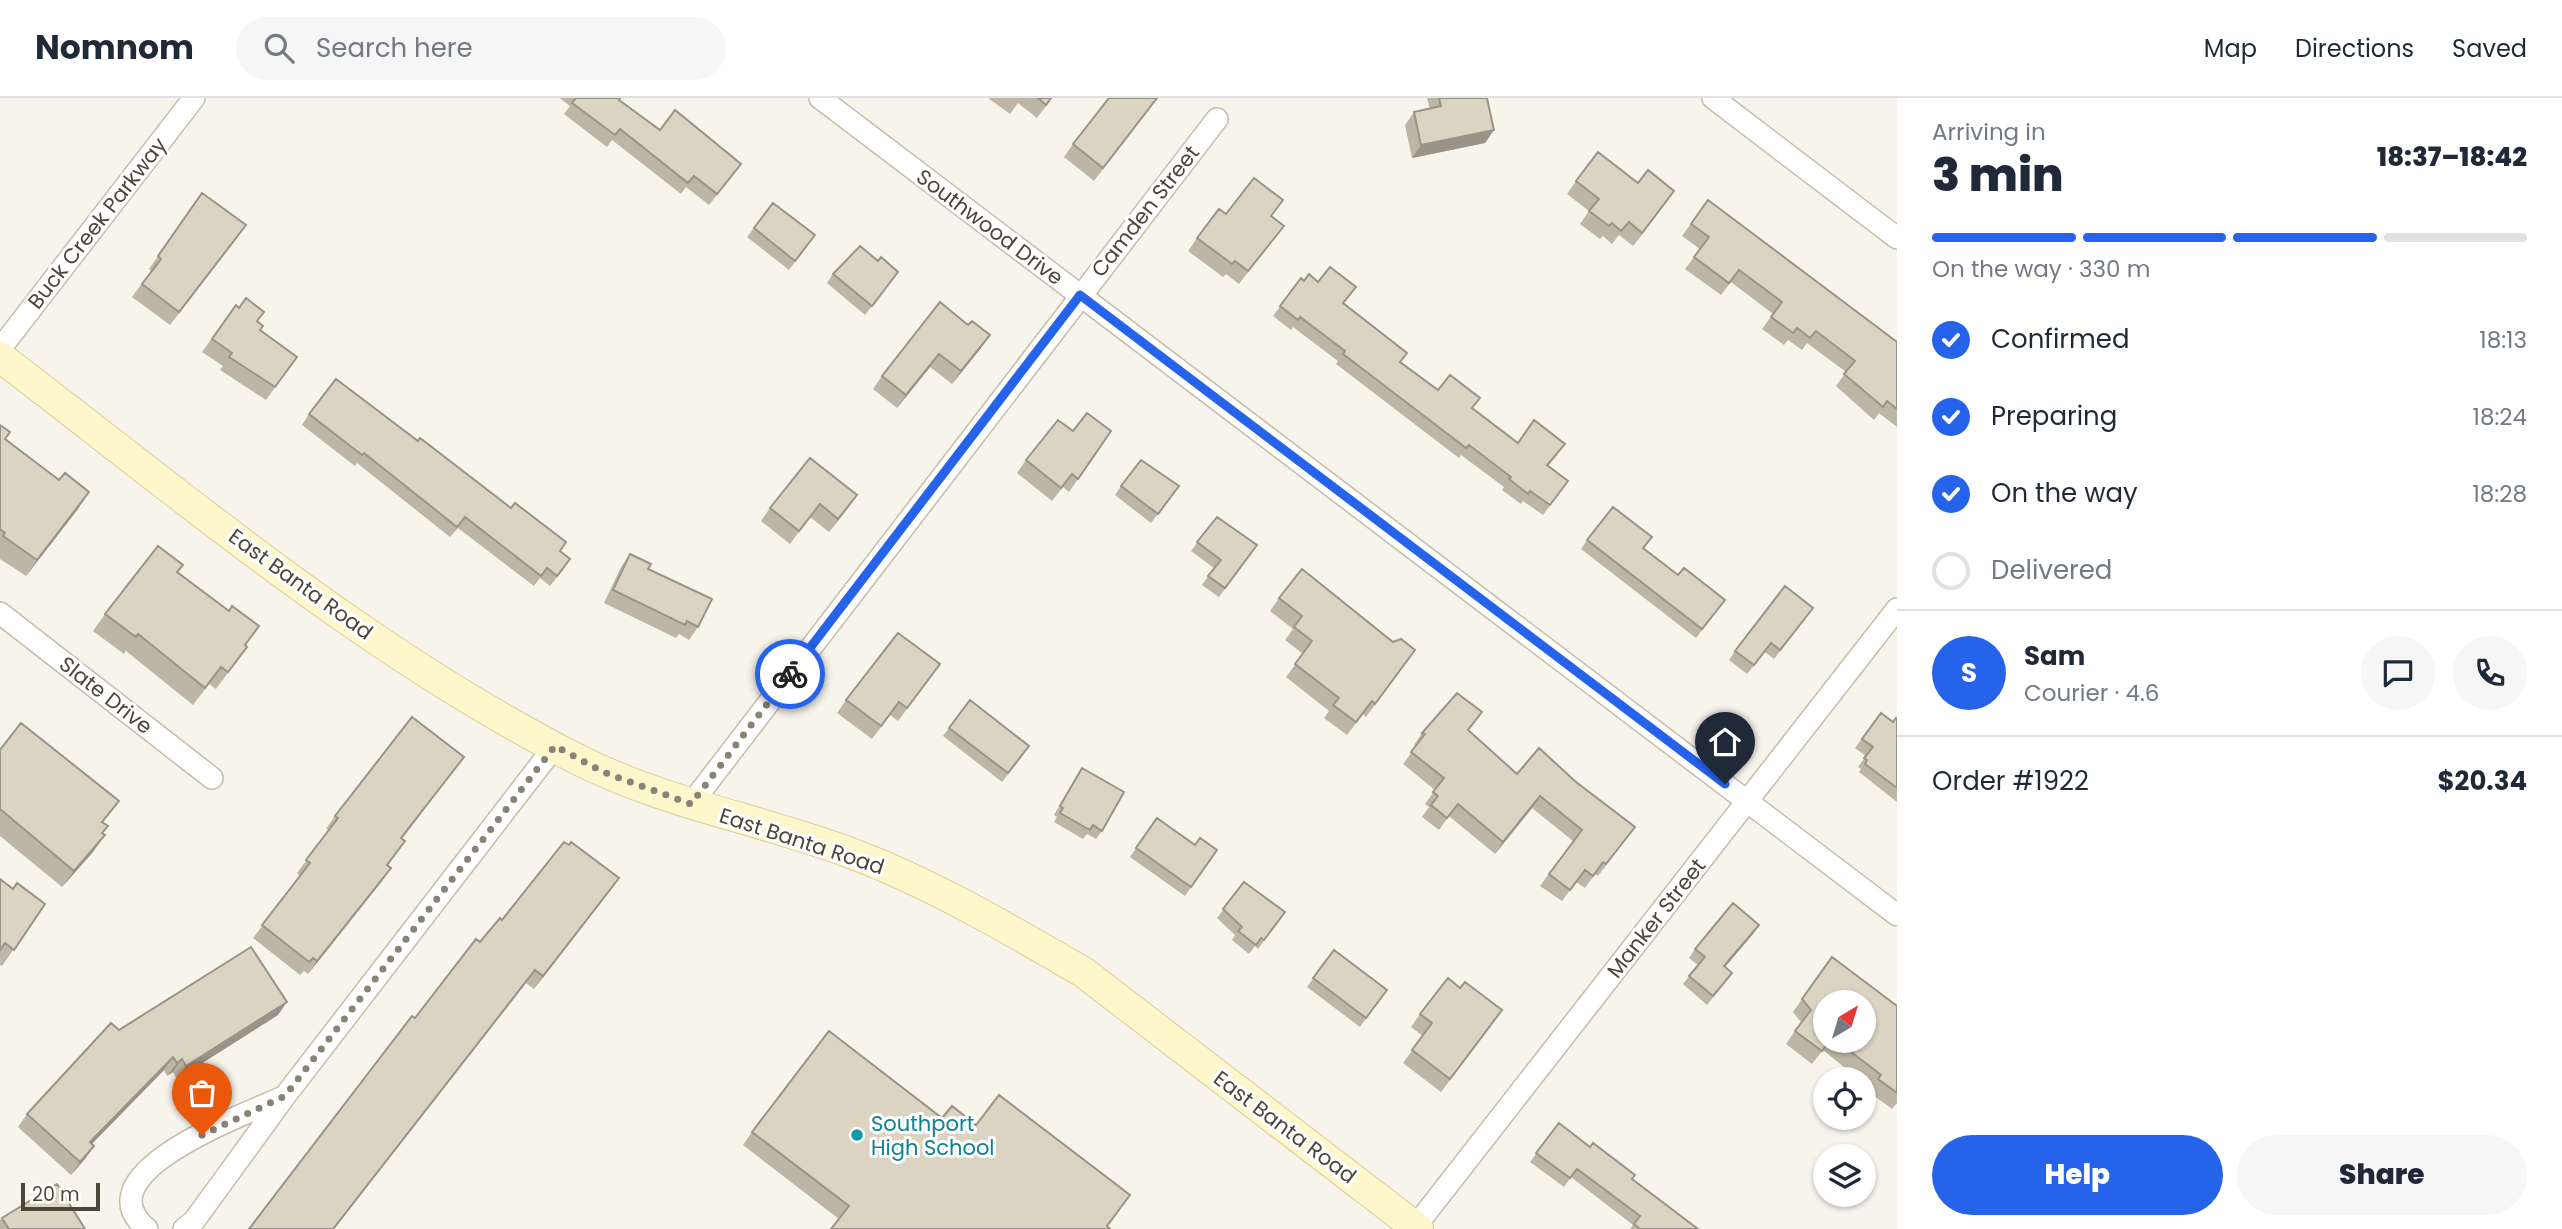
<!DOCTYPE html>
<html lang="en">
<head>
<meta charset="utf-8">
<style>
  body { margin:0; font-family:Poppins,sans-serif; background:#f6f6f7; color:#1f2937; height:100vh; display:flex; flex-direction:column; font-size:26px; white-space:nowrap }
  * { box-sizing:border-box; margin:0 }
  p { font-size:23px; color:#747a83 }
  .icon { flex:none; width:38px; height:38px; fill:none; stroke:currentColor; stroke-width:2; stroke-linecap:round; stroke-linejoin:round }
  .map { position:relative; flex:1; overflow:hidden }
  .panel { display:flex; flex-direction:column; background:#fff; width:665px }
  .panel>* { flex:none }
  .needle { width:46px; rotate:38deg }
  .tools { position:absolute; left:1813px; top:892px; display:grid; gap:14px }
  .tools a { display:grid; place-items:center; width:63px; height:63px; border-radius:50%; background:#fff; box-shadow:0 2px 5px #0004; font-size:35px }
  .scale { position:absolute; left:21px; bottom:18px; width:79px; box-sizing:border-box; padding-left:7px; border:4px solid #4c4638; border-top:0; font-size:19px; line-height:24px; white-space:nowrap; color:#4c4638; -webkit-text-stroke:5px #fff; paint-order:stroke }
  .pin { position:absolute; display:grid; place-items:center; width:60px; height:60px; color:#fff; margin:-72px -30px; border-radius:50% 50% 50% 0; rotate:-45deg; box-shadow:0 0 7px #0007 }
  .pin .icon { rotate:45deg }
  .courier { position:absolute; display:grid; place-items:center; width:70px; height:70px; margin:-35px; border:5px solid #2563eb; border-radius:50%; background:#fff; color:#222; box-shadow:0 2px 9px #0007 }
  .overview em { font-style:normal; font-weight:800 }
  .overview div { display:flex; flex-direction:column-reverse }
  .overview { display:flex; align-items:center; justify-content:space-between; height:119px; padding:0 35px }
  h1 { font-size:46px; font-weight:800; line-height:52px }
  .bar { display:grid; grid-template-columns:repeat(4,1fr); gap:10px 7px; align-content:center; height:84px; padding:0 35px }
  .bar i { height:9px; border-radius:5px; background:#e0e1e3 }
  .bar .current { background:#2563eb }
  .bar p { grid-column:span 4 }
  .line { display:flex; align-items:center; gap:18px; padding:0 35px; border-top:2px solid #e0e1e3 }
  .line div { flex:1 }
  .round { display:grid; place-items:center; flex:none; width:74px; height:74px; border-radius:37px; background:#f6f6f7 }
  ol { padding:0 35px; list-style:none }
  li { display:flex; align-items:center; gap:21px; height:77px }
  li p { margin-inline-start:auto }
  li .icon { padding:7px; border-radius:50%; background:#2563eb; color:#fff; stroke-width:4 }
  li:last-child { color:#747a83 }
  li i { width:38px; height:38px; border:4px solid #e0e1e3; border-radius:50% }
  .button { display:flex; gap:14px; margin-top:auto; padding:14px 35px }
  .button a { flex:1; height:80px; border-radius:42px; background:#2563eb; color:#fff; font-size:28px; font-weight:800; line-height:80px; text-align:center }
  .button a+a { background:#f6f6f7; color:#1f2937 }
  header { display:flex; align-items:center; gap:42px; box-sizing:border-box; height:98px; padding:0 35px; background:#fff; border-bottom:2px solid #e0e1e3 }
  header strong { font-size:33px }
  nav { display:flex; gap:38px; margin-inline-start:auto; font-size:24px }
  .search { width:490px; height:63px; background:#f6f6f7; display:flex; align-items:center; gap:18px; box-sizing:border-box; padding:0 24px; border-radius:38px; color:#747a83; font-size:26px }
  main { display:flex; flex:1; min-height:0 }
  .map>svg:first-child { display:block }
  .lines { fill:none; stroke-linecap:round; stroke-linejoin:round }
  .street-casing { stroke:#c3bdac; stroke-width:24 }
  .secondary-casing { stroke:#d9cd98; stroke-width:32 }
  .street { stroke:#fff; stroke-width:21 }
  .secondary { stroke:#fff7cc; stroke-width:30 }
  .wall { fill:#bdb6a7; fill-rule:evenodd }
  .shaded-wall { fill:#9a9488 }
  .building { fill:#dcd4c2; stroke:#9a9488; stroke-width:2 }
  .done { stroke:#888377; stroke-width:7; stroke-dasharray:0 12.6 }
  .route { stroke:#2563eb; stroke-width:9 }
  .culture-dot { fill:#0f9aa8; stroke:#fff; stroke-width:2.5 }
  .labels { text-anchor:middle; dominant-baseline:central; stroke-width:6; stroke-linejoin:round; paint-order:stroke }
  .street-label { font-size:21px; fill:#4c4638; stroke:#fff }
  .culture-label { font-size:21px; fill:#0d838f; stroke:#fff; text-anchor:start }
</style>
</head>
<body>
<header>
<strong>Nomnom</strong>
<div class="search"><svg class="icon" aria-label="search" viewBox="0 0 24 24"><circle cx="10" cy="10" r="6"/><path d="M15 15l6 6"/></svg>Search here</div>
<nav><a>Map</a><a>Directions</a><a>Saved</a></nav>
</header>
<main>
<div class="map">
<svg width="1897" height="1131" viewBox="0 0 1897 1131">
  <rect width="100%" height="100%" fill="#f6f4eb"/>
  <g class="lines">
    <!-- street casing -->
    <g class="street-casing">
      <path id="street" d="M820 0 1897 817
        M1713 0 1897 140
        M0 251 194 0
        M0 515 212 680
        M691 706 1217 21
        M1415 1129 1897 511
        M147 1131C79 1075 247 1016 283 999
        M184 1131 194 1123 285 998 555 648"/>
    </g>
    <!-- secondary casing -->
    <g class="secondary-casing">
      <path id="secondary" d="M0 259C187 401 369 556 579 662 664 705 759 721 848 754 931 785 1007 830 1083 874L1418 1131"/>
    </g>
    <!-- street -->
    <use href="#street" class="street"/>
    <!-- secondary -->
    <use href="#secondary" class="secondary"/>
  </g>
  <!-- wall -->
  <path class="wall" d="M560 0H621L620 2 660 32 733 77 709 107 686 89 681 96 612 42 607 49 564 16 570 8Z
    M988 0H1052L1037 20 1018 5 1010 16Z
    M1427 0H1487L1494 32 1485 45 1412 60 1405 27 1414 14 1430 11Z
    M1150 9 1094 83 1064 59 1073 46Z
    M1576 83 1638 85 1674 93 1633 148 1619 137 1612 146 1603 138 1600 141 1580 126 1589 113 1567 96Z
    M202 95 237 140 170 227 132 199 151 173 149 171Z
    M1708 102 1897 244V329L1879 315 1874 322 1836 288 1846 274 1807 245 1802 252 1788 242 1784 247 1762 231 1773 216 1731 184 1721 197 1685 171 1700 151 1682 138Z
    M1226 116 1271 118 1284 128 1239 186 1226 176 1223 179 1188 153 1197 140Z
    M754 130 815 137 789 172 747 139Z
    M878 163 898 174 865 217 827 185 833 176Z
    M1301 180 1344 206 1401 264 1438 292 1472 310 1518 345 1558 356 1548 368 1568 383 1543 417 1523 403 1521 406 1502 392 1504 389 1461 357 1459 360 1336 266 1338 263 1293 229 1291 232 1273 218Z
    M236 207 257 223 260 232 297 259 266 302 220 272 223 268 202 254Z
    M968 227 981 250 952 286 930 269 897 310 873 291 882 278Z
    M309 316 560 453 563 472 550 488 540 480 534 488 458 430 450 439 357 365 355 368 302 327Z
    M0 327 5 341 78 411 26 478 0 461Z
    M1073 333H1111L1069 394 1063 389 1052 403 1017 375 1026 362Z
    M1121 388 1173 396 1151 425 1115 397Z
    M857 397 829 434 810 419 790 446 761 423 770 410Z
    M1217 419 1257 447 1219 499 1202 487 1214 470 1191 453Z
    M1587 442 1643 451 1719 510 1696 540 1581 451Z
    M630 456 698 529 689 542 679 536 676 540 604 505 621 469Z
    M177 474 247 549 216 591 209 586 193 607 126 553 124 556 93 533 105 516Z
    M1279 500 1406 565 1366 619 1363 616 1347 637 1324 620 1329 613 1286 579 1303 556 1285 542 1293 531 1270 513Z
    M1807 519 1774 561 1765 554 1747 576 1729 562 1735 553Z
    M931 579 898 623 890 617 872 641 837 615 846 602Z
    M1881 615 1893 624 1897 621V704L1859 674 1861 671 1858 669 1866 658 1855 650Z
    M949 630 1023 657 1002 684 943 638Z
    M1469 633 1517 676 1576 684 1635 729 1598 778 1595 776 1585 790 1576 784 1562 803 1540 788 1573 743 1532 710 1495 756 1449 718 1439 732 1422 719 1429 709 1425 706 1435 692 1403 666 1416 648 1414 647 1422 635Z
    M0 652 103 724V735L93 754 62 789 0 738Z
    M464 659 402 741 405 743 388 767 382 783 308 876 304 873 300 877 253 840 300 778 297 775 329 732 326 731 335 718Z
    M1082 670 1102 733 1096 741 1087 736 1083 741 1054 724 1057 719 1054 717Z
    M1157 720 1195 747 1217 752 1185 798 1130 759Z
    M619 780 534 891 526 885 334 1131H249L415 920 480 844 502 822Z
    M0 781 13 791 45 806 2 868 0 867Z
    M1244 784 1285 814 1258 851 1255 848 1249 856 1232 842 1235 837 1217 820Z
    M1753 836 1725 869 1732 875 1707 907 1683 886 1698 867 1689 860 1695 851Z
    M1334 852 1387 892 1360 929 1307 889Z
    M1832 859 1897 908V1005L1892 1011 1869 994 1871 990 1864 984V982H1860L1823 952 1812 966 1786 946 1801 924 1793 914ZM1825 905 1864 943H1825Z
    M1420 916 1493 925 1441 994 1403 965 1423 938 1411 929Z
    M278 917 177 981 173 974 167 978 164 972 92 1046 94 1048 85 1061 71 1077 18 1029 27 1016 119 932Z
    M942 1020 976 1027 1130 1097 839 1121 743 1047 752 1034Z
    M1559 1025 1632 1081 1698 1131H1630L1633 1127 1571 1079 1564 1089 1530 1064Z
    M2 1120 85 1131H0V1122Z"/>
  <!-- shaded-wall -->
  <path class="shaded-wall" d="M1494 32 1485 45 1412 60 1421 47Z
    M1674 93 1665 106 1633 148 1642 135Z
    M990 237 981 250 952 286 961 273Z
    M939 256 930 269 897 310 906 297Z
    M89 394 78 411 26 478 37 462Z
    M857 397 848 410 829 434 838 421Z
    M1540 698 1532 710 1495 756 1503 744Z
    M105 737 93 754 62 789 74 773Z
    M391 770 382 783 308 876 317 863Z
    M619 780 610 793 534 891 543 878Z
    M1759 827 1753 836 1718 877 1724 868Z
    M535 872 334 1131H333Z
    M287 904 278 917 177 981 186 968Z
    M173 959 164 972 81 1057 90 1044Z
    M182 961 173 974 167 978 177 965Z
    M94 1048 85 1061 71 1077 80 1064Z"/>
  <!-- building -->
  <path class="building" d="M576 0H620L619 2 660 32 675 12 741 66 717 96 694 78 688 85 620 31 615 37 572 5Z
    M1038 0H1051L1046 7Z
    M1109 0H1157L1103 70 1073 46Z
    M1439 0H1487L1494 32 1421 47 1414 14 1441 8Z
    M1598 54 1638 85 1648 72 1674 93 1642 135 1629 124 1621 133 1612 125 1609 128 1589 113 1599 101 1576 83Z
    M1254 80 1283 102 1271 118 1284 128 1248 173 1235 163 1232 166 1197 140 1219 111 1226 116Z
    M202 95 246 127 179 214 142 186 161 161 158 158Z
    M1708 102 1897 244V311L1887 303 1883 309 1844 276 1855 263 1816 233 1810 240 1797 230 1793 235 1771 219 1782 204 1739 172 1729 185 1694 159 1709 139 1691 126Z
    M773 105 815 137 795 163 754 130Z
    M860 148 878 163 881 159 898 174 872 208 833 176Z
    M1330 169 1356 189 1343 205 1407 255 1400 264 1438 292 1450 277 1480 300 1472 310 1518 345 1534 322 1565 346 1547 367 1568 383 1550 407 1530 393 1528 396 1509 381 1511 379 1469 347 1466 350 1343 256 1345 253 1300 219 1298 222 1280 208 1301 180 1304 183 1309 176 1318 184Z
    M246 200 264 214 257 223 263 228 260 232 297 259 275 289 229 259 232 255 212 241 236 207 239 210Z
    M940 204 968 227 972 223 990 237 961 273 939 256 906 297 882 278Z
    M336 281 418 343 420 340 511 410 515 405 566 444 560 453 570 461 557 478 547 470 541 478 465 419 457 429 364 355 362 357 309 316Z
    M1087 315 1111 333 1078 381 1072 376 1061 390 1026 362 1058 322 1073 333Z
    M0 327 10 334 5 341 59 382 65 375 89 394 37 462 3 438 5 435 0 431Z
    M810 360 857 397 838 421 820 406 799 433 770 410Z
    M1141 362 1179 388 1158 416 1121 388Z
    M1613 409 1652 439 1643 450 1678 477 1684 470 1725 502 1702 531 1587 442Z
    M1217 419 1257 447 1225 490 1208 478 1221 462 1197 444Z
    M158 448 183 467 177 474 229 513 232 508 259 528 245 547 247 549 228 574 221 569 205 590 138 536 136 539 105 516Z
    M630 456 651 466 648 471 712 501 698 529 687 523 685 527 613 492Z
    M1302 471 1393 544 1401 541 1415 552 1375 606 1372 603 1356 624 1333 607 1339 600 1295 566 1312 543 1294 529 1302 518 1279 500Z
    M1785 488 1813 510 1780 552 1771 545 1754 567 1735 553Z
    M898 535 940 566 907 610 899 604 881 628 846 602Z
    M1457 595 1482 614 1468 632 1517 676 1539 650 1576 684 1635 729 1606 766 1603 764 1593 778 1585 772 1570 792 1549 776 1582 732 1540 698 1503 744 1458 706 1447 720 1431 707 1438 698 1433 694 1444 680 1411 654 1425 636 1422 635Z
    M970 602 1029 648 1008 675 949 630Z
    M1881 615 1893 624 1896 620 1897 621V690L1865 666 1867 662 1864 660 1873 649 1862 641Z
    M412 619 464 659 401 740 405 743 387 767 391 770 317 863 313 860 309 864 262 827 310 765 306 762 338 720 335 718Z
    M21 625 119 703 102 724 108 728 102 735 105 737 74 773 0 711V652Z
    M1082 670 1124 694 1102 733 1093 727 1090 732 1060 715 1063 710 1060 708Z
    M1157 720 1195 747 1200 740 1217 752 1191 789 1136 750Z
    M564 744 569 747 571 744 619 780 543 878 535 872 333 1131H249L412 918 415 920 476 841 480 844 500 820 502 822Z
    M0 781 13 791 17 785 45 806 14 852 5 845 0 852Z
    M1244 784 1285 814 1264 842 1261 840 1256 847 1238 833 1242 829 1223 811Z
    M1733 805 1759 827 1724 868 1732 875 1713 898 1689 878 1705 859 1695 851Z
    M251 849 287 904 186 968 182 961 177 965 173 959 90 1044 94 1048 80 1064 27 1016 111 925 119 932Z
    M1334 852 1387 892 1366 920 1313 880Z
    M1832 859 1897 908V995L1878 981 1881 977 1837 943H1864V905H1825V943H1829L1822 953 1795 933 1811 912 1802 901Z
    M1448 880 1460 890 1465 884 1502 912 1450 981 1412 952 1432 925 1420 916Z
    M829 933 942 1020 952 1008 976 1027 999 997 1130 1097 1107 1128 1110 1131H831L849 1108 752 1034Z
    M1559 1025 1590 1049 1593 1045 1635 1077 1632 1081 1698 1131H1640L1634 1126 1640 1118 1577 1071 1570 1080 1536 1055Z
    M57 1086 85 1131H9L2 1120Z"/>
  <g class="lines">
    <!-- done -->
    <path class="done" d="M202 1037 285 998 555 648 603 674 691 706 790 576"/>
    <!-- route -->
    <path class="route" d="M790 576 1080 197 1725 686"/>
  </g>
  <!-- markers -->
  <circle class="culture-dot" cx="857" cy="1037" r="7"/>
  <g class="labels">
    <!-- street labels -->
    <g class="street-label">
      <text transform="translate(1145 113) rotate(-52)">Camden Street</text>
      <text transform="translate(97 125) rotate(-52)">Buck Creek Parkway</text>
      <text transform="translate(990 129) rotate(37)">Southwood Drive</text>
      <text transform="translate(301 486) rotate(36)">East Banta Road</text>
      <text transform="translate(106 597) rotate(38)">Slate Drive</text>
      <text transform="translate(802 743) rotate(18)">East Banta Road</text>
      <text transform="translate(1656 820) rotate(-52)">Manker Street</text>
      <text transform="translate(1285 1029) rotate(37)">East Banta Road</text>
    </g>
    <!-- culture labels -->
    <g class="culture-label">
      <text x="871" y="1025">Southport<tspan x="871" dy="24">High School</tspan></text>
    </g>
  </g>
</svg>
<div class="tools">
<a><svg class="needle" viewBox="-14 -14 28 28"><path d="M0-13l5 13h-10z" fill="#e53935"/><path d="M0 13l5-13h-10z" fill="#747a83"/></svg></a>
<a><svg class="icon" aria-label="locate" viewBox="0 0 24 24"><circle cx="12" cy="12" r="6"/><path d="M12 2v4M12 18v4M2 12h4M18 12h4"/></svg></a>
<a><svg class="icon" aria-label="layers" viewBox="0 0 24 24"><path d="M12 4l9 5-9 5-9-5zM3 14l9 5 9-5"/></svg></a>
</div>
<div class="scale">20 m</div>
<div class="pin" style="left:202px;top:1037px;background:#ea580c"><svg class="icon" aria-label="bag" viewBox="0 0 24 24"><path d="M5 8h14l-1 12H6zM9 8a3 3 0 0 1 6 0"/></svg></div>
<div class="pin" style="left:1725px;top:686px;background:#1f2937"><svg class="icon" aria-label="home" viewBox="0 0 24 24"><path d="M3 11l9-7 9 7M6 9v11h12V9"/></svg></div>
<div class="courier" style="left:790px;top:576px"><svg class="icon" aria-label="bike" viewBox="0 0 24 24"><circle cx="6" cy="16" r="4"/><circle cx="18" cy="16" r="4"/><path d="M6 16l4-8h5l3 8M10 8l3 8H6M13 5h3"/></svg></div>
</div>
<section class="panel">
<div class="overview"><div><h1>3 min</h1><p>Arriving in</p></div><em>18:37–18:42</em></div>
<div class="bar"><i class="current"></i><i class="current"></i><i class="current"></i><i></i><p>On the way · 330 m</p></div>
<ol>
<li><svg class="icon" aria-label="check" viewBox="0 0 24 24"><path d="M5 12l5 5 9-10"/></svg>Confirmed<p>18:13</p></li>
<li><svg class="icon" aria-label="check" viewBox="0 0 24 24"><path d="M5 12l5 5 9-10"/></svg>Preparing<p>18:24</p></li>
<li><svg class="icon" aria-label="check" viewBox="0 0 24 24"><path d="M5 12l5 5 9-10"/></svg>On the way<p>18:28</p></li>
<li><i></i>Delivered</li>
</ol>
<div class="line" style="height:126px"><b class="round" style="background:#2563eb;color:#fff">S</b><div><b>Sam</b><p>Courier · 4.6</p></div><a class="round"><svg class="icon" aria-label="chat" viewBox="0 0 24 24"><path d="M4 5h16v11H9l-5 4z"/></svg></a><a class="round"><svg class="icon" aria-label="phone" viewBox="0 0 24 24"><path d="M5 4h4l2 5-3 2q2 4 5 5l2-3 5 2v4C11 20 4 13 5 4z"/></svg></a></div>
<div class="line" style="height:91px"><div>Order #1922</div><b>$20.34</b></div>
<div class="button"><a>Help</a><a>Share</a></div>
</section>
</main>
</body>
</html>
